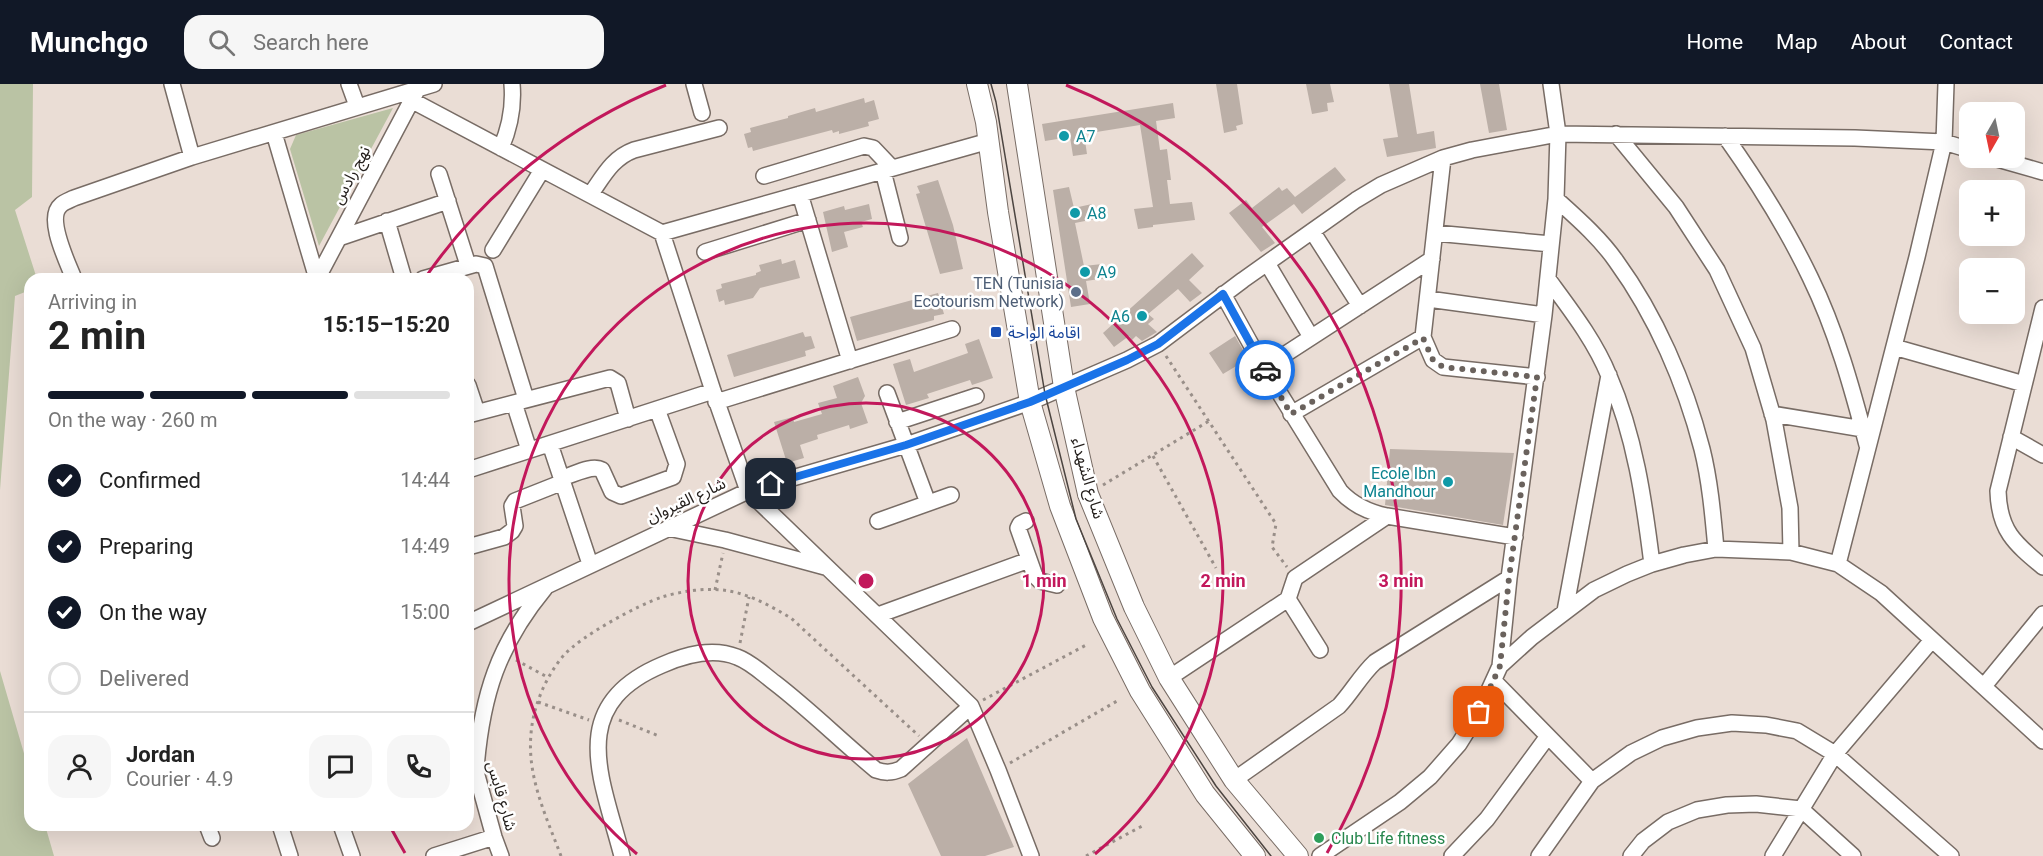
<!DOCTYPE html>
<html lang="en">
<head>
<meta charset="utf-8">
<style>
  body { margin:0; font-family:Roboto,"Noto Sans Arabic",sans-serif; background:#f6f6f6; color:#222; height:100vh; display:flex; flex-direction:column; font-size:22px; white-space:nowrap }
  * { box-sizing:border-box; margin:0 }
  p { font-size:20px; color:#767676 }
  .icon { flex:none; width:33px; height:33px; fill:none; stroke:currentColor; stroke-width:2; stroke-linecap:round; stroke-linejoin:round }
  .map { position:relative; flex:1; overflow:hidden }
  .panel { position:absolute; left:24px; top:189px; width:450px; height:558px; display:flex; flex-direction:column; background:#fff; border-radius:18px; box-shadow:0 6px 24px #0002 }
  .panel>* { flex:none }
  .needle { width:39px; rotate:189deg }
  .fabs { position:absolute; left:1959px; top:18px; display:grid; gap:12px }
  .fabs a { display:grid; place-items:center; width:66px; height:66px; border-radius:12px; background:#fff; box-shadow:0 6px 24px #0002; font-size:30px }
  .pin { position:absolute; display:grid; place-items:center; width:51px; height:51px; color:#fff; margin:-26px; border-radius:12px; box-shadow:0 3px 9px #0006 }
  .courier { position:absolute; display:grid; place-items:center; width:60px; height:60px; margin:-30px; border:4px solid #1a73e8; border-radius:50%; background:#fff; color:#222; box-shadow:0 2px 8px #0007 }
  .headline em { font-style:normal; font-weight:700 }
  .headline div { display:flex; flex-direction:column-reverse }
  .headline { display:flex; align-items:center; justify-content:space-between; height:102px; padding:0 24px }
  h1 { font-size:39px; font-weight:700; line-height:45px }
  .bar { display:grid; grid-template-columns:repeat(4,1fr); gap:9px 6px; align-content:center; height:72px; padding:0 24px }
  .bar i { height:8px; border-radius:4px; background:#e0e0e0 }
  .bar .active { background:#111827 }
  .bar p { grid-column:span 4 }
  .line { display:flex; align-items:center; gap:15px; padding:0 24px; border-top:2px solid #e0e0e0 }
  .line div { flex:1 }
  .round { display:grid; place-items:center; flex:none; width:63px; height:63px; border-radius:18px; background:#f6f6f6 }
  ol { padding:0 24px; list-style:none }
  li { display:flex; align-items:center; gap:18px; height:66px }
  li p { margin-inline-start:auto }
  li .icon { padding:6px; border-radius:50%; background:#111827; color:#fff; stroke-width:4 }
  li:last-child { color:#767676 }
  li i { width:33px; height:33px; border:3px solid #e0e0e0; border-radius:50% }
  header { display:flex; align-items:center; gap:36px; box-sizing:border-box; height:84px; padding:0 30px; background:#111827; color:#fff }
  header strong { font-size:28px }
  nav { display:flex; gap:33px; margin-inline-start:auto; font-size:21px }
  .search { width:420px; height:54px; background:#f6f6f6; display:flex; align-items:center; gap:15px; box-sizing:border-box; padding:0 21px; border-radius:18px; color:#767676; font-size:22px }
  .map>svg:first-child { display:block }
  .green { fill:#bac3a4 }
  .building { fill:#bbafa7 }
  .lines { fill:none; stroke-linecap:round; stroke-linejoin:round }
  .minor-casing { stroke:#786c65; stroke-width:18 }
  .major-casing { stroke:#786c65; stroke-width:22 }
  .path { stroke:#998f89; stroke-width:3; stroke-dasharray:3 4.5; stroke-linecap:butt }
  .minor { stroke:#fff; stroke-width:15 }
  .major { stroke:#fff; stroke-width:20 }
  .tram { stroke:#4c4541; stroke-width:1.5 }
  .done { stroke:#6a625d; stroke-width:6; stroke-dasharray:0 10.8 }
  .route { stroke:#1a73e8; stroke-width:8 }
  .ring { fill:none; stroke:#c2185b; stroke-width:3 }
  .culture-dot { fill:#0f9aa8; stroke:#fff; stroke-width:2 }
  .service-dot { fill:#5c6f8a; stroke:#fff; stroke-width:2 }
  .transit-dot { fill:#1a4fb4; stroke:#fff; stroke-width:2 }
  .leisure-dot { fill:#2e9e5b; stroke:#fff; stroke-width:2 }
  .labels { text-anchor:middle; dominant-baseline:central; stroke-width:5; stroke-linejoin:round; paint-order:stroke }
  .culture-label { font-size:16px; fill:#0d838f; stroke:#fff; text-anchor:start }
  .street-label { font-size:16px; fill:#25201d; stroke:#fff }
  .service-label { font-size:16px; fill:#4e5e75; stroke:#fff; text-anchor:end }
  .transit-label { font-size:16px; fill:#164399; stroke:#fff; text-anchor:start }
  .leisure-label { font-size:16px; fill:#27864d; stroke:#fff; text-anchor:start }
  .centre { fill:#c2185b; stroke:#fff; stroke-width:3 }
  .ring-label { font-size:18px; text-anchor:middle; font-weight:bold; fill:#c2185b; stroke:#fff; stroke-width:5; stroke-linejoin:round; paint-order:stroke }
</style>
</head>
<body>
<header>
<strong>Munchgo</strong>
<div class="search"><svg class="icon" aria-label="search" viewBox="0 0 24 24"><circle cx="10" cy="10" r="6"/><path d="M15 15l6 6"/></svg>Search here</div>
<nav><a>Home</a><a>Map</a><a>About</a><a>Contact</a></nav>
</header>
<div class="map">
<svg width="2043" height="772" viewBox="0 0 2043 772">
  <rect width="100%" height="100%" fill="#eaddd5"/>
  <!-- green -->
  <path class="green" d="M0 0H33L32 113 15 126 37 195H30V206L15 212 0 406Z
    M393 24 319 162 290 65 296 51Z
    M0 587 30 690V741H45L54 772H0Z"/>
  <!-- building -->
  <path class="building" d="M1216 0H1237L1243 40 1236 42 1237 46 1224 49Z
    M1306 0H1330L1334 18 1327 19 1328 27 1312 30Z
    M1389 0H1409L1417 50 1434 47 1436 64 1387 73 1383 55 1398 53Z
    M1480 0H1499L1507 46 1489 49Z
    M864 14 865 19 874 16 879 35 868 38 869 42 839 50V47L833 49 832 46 753 67 752 63 748 64 744 50 751 48 750 44 788 34V32L815 24 816 28Z
    M1173 19 1175 34 1156 37 1160 66 1167 65 1171 96H1167L1170 120 1192 118 1195 136 1153 141V143L1138 145 1134 125 1153 123 1140 41 1084 50 1087 70 1073 72 1070 53 1045 57 1042 40Z
    M1335 83 1346 96 1302 130 1294 120 1262 143 1275 159 1261 168 1229 129 1246 116 1252 124 1279 103 1282 107 1287 104 1295 113Z
    M938 96 953 141 963 185 940 190 916 110 920 109 917 102Z
    M1069 103 1074 124 1092 120 1095 135 1075 139 1084 182 1102 180 1106 194 1086 197 1090 220 1071 223 1053 106Z
    M869 120 872 135 861 138 863 143 844 148 848 163 832 168 823 128 844 122 845 126Z
    M1192 169 1204 182 1189 196 1202 209 1190 218 1178 205 1148 230 1154 235 1148 240 1157 248 1142 257 1136 252 1132 256 1129 252 1114 263 1103 249Z
    M781 175 782 180 795 176 800 194 760 204 753 214 725 221 724 216 719 218 716 206 722 204 721 200 756 191V189L761 187 759 181Z
    M938 209 944 230 934 232V236L857 257 850 233Z
    M803 248 805 253 811 252 815 264 805 267 806 272 734 293 727 271Z
    M1235 252 1248 275 1223 290 1209 269Z
    M979 255 993 294 972 301 970 296 927 310 929 314 906 321 893 280 910 275 914 288 968 269 965 260Z
    M858 293 865 312 861 319 868 339 850 345 849 341 817 351 818 355 800 361 804 374 787 379 774 338 793 333 794 338 822 330 818 319 837 314 833 302Z
    M1390 365 1514 369 1503 441 1385 421Z
    M967 654 1014 763 985 772H941L908 700Z"/>
  <g class="lines">
    <!-- minor casing -->
    <g class="minor-casing">
      <path id="minor" d="M172 0 192 73
        M349 0 357 22
        M694 0 702 29
        M411 16 662 149 713 307 748 407 971 622 998 686 1031 772
        M274 49 317 195
        M1616 50 1676 123 1717 186 1753 264 1774 336 1790 424 1791 468
        M1725 52C1757 97 1786 143 1810 193 1836 246 1852 304 1867 361
        M501 64C510 43 514 23 512 0
        M1994 74 2043 88
        M883 87 900 154
        M439 90 468 181
        M764 92 864 62 873 64 892 84
        M800 110 850 277
        M590 111C603 93 612 74 634 66L719 44
        M1556 115C1577 134 1600 154 1616 177 1656 232 1685 299 1702 365 1710 397 1713 432 1716 465
        M387 137 404 195
        M1312 147 1360 222
        M662 149 989 57
        M1435 149 1551 160
        M339 154 448 117
        M493 166 542 86
        M705 168 808 136
        M1267 179 1311 253
        M74 195C68 179 45 134 61 121 64 118 70 116 74 114L192 73 434 0
        M317 195 416 8
        M423 195 476 180 485 182 526 315
        M1548 195C1570 225 1595 257 1609 292 1635 352 1644 416 1652 480
        M1223 210 1264 284 1340 407C1353 421 1368 428 1387 432L1515 453
        M1428 215 1544 231
        M2043 224 1998 407C1999 446 2014 459 2043 483
        M1423 253 1433 276 1443 283 1537 293
        M1894 263 2024 300
        M1264 284 1432 175
        M468 301 477 328
        M887 309 928 419
        M716 318 952 245
        M514 319 529 366
        M1291 330 1423 253 1443 74
        M1772 330 1863 345
        M468 331 610 294 618 299 628 335
        M897 338 976 312
        M2011 353 2043 371
        M550 360 590 480
        M468 386 713 307
        M562 394C573 391 592 380 602 386L612 408 621 412 673 393 677 380 657 325
        M878 437 951 411
        M1026 437 1020 440 1018 444 1035 492 1040 497 1057 501
        M668 444 725 456 825 483
        M468 463 504 453 512 447 515 442 512 422 515 417 563 398
        M1838 480 1917 173 1944 58 1946 0
        M1288 515 1320 566
        M1565 527 1609 291
        M878 531 1029 476
        M468 539 748 407 906 361 1030 318 1127 276 1158 260 1243 196 1356 116 1381 101 1443 74 1472 66 1558 50 1855 54 1944 58 1970 66
        M1500 582 1509 494 1544 231 1556 115 1558 50 1551 0
        M1169 594 1288 515 1295 494 1387 432
        M1494 597 1592 697
        M1984 602 2043 530
        M473 677 494 753 501 772
        M476 684C482 611 498 561 545 504
        M1234 696 1339 622C1352 608 1361 591 1375 578L1509 494
        M207 741 212 754
        M280 741 290 772
        M341 741 352 772
        M434 772 494 753
        M622 772C602 694 565 622 662 581 685 571 712 563 737 573 751 578 763 590 775 599 810 626 841 657 876 686 885 689 891 689 901 685L971 622
        M1320 772 1400 718 1430 693 1459 660 1479 628 1500 582 1532 553 1594 506 1627 490 1652 480 1684 471 1716 465 1791 468 1838 480 1881 509 2043 657
        M1452 772 1487 735 1548 652
        M1539 772 1592 697 1631 669 1662 654 1697 644 1732 639 1766 641 1797 647 1835 670 1951 772
        M1631 772 1643 757 1668 738 1697 726 1727 721 1756 720 1801 725 1853 772
        M1773 772 1835 670 1932 556"/>
    </g>
    <!-- major casing -->
    <g class="major-casing">
      <path id="major" d="M977 0 986 38 998 128 1030 318 1060 422 1103 534 1140 607 1205 710 1255 772
        M1017 0 1064 303 1088 410 1134 523 1169 594 1234 696 1298 772"/>
    </g>
    <!-- path -->
    <path class="path" d="M1166 272 1276 440 1272 463 1287 483
      M1153 372 1216 484
      M1103 401 1209 337
      M715 506 723 469
      M740 559 749 513
      M516 576 549 594
      M983 616 1088 560
      M538 618 589 636
      M619 636 659 652
      M1010 679 1117 617
      M561 772C546 732 527 693 531 650 533 622 546 592 564 571 581 552 638 521 662 513 682 507 708 503 729 507 752 511 772 523 791 534L919 652
      M1086 772 1144 741"/>
    <!-- minor -->
    <use href="#minor" class="minor"/>
    <!-- major -->
    <use href="#major" class="major"/>
    <!-- tram -->
    <path class="tram" d="M991 0 996 18 1045 310 1076 435 1117 535 1152 603 1216 702 1271 772"/>
  </g>
  <g class="lines">
    <!-- done -->
    <path class="done" d="M1265 286 1291 330 1423 254 1433 276 1443 283 1537 293 1509 494 1500 582 1479 628"/>
    <!-- route -->
    <path class="route" d="M771 400 906 361 1030 318 1127 276 1158 260 1223 210 1265 286"/>
  </g>
  <!-- distance rings -->
  <g class="ring">
    <circle cx="866" cy="497" r="178"/>
    <path d="M637 770A357 357 0 1 1 1095 770"/>
    <path d="M405 769A535 535 0 0 1 391 744M425 194A535 535 0 0 1 666 1M1066 1A535 535 0 0 1 1327 769"/>
  </g>
  <!-- markers -->
  <g class="culture-dot">
    <circle cx="1064" cy="52" r="6"/>
    <circle cx="1075" cy="129" r="6"/>
    <circle cx="1085" cy="188" r="6"/>
    <circle cx="1142" cy="232" r="6"/>
    <circle cx="1448" cy="398" r="6"/>
  </g>
  <circle class="service-dot" cx="1076" cy="208" r="6"/>
  <rect class="transit-dot" x="990" y="242" width="12" height="12" rx="3"/>
  <circle class="leisure-dot" cx="1319" cy="754" r="6"/>
  <g class="labels">
    <!-- culture labels -->
    <g class="culture-label">
      <text x="1076" y="52">A7</text>
      <text x="1087" y="129">A8</text>
      <text x="1097" y="188">A9</text>
      <text x="1130" y="232" text-anchor="end">A6</text>
      <text x="1436" y="389" text-anchor="end">Ecole Ibn<tspan x="1436" dy="18">Mandhour</tspan></text>
    </g>
    <!-- street labels -->
    <g class="street-label">
      <text transform="translate(351 91) rotate(-62)">نهج رادس</text>
      <text transform="translate(1088 394) rotate(74)">شارع الشهداء</text>
      <text transform="translate(686 416) rotate(-25)">شارع القيروان</text>
      <text transform="translate(502 712) rotate(74)">شارع قابس</text>
    </g>
    <!-- service labels -->
    <g class="service-label">
      <text x="1064" y="199">TEN (Tunisia<tspan x="1064" dy="18">Ecotourism Network)</tspan></text>
    </g>
    <!-- transit labels -->
    <g class="transit-label">
      <text x="1008" y="248">اقامة الواحة</text>
    </g>
    <!-- leisure labels -->
    <g class="leisure-label">
      <text x="1331" y="754">Club Life fitness</text>
    </g>
  </g>
  <circle cx="866" cy="497" r="9" class="centre"/>
  <g class="ring-label">
    <text x="1044" y="503">1 min</text>
    <text x="1223" y="503">2 min</text>
    <text x="1401" y="503">3 min</text>
  </g>
</svg>
<div class="fabs">
<a><svg class="needle" viewBox="-14 -14 28 28"><path d="M0-13l5 13h-10z" fill="#e53935"/><path d="M0 13l5-13h-10z" fill="#767676"/></svg></a>
<a>+</a>
<a>−</a>
</div>
<div class="pin" style="left:1479px;top:628px;background:#ea580c"><svg class="icon" aria-label="bag" viewBox="0 0 24 24"><path d="M5 8h14l-1 12H6zM9 8a3 3 0 0 1 6 0"/></svg></div>
<div class="pin" style="left:771px;top:400px;background:#1f2937"><svg class="icon" aria-label="home" viewBox="0 0 24 24"><path d="M3 11l9-7 9 7M6 9v11h12V9"/></svg></div>
<div class="courier" style="left:1265px;top:286px"><svg class="icon" aria-label="car" viewBox="0 0 24 24"><path d="M5 17H2v-5l4-1 3-4h7l3 4 3 1v5h-3M9 17h6M6 11h13"/><circle cx="7" cy="17" r="2"/><circle cx="17" cy="17" r="2"/></svg></div>
<section class="panel">
<div class="headline"><div><h1>2 min</h1><p>Arriving in</p></div><em>15:15–15:20</em></div>
<div class="bar"><i class="active"></i><i class="active"></i><i class="active"></i><i></i><p>On the way · 260 m</p></div>
<ol>
<li><svg class="icon" aria-label="check" viewBox="0 0 24 24"><path d="M5 12l5 5 9-10"/></svg>Confirmed<p>14:44</p></li>
<li><svg class="icon" aria-label="check" viewBox="0 0 24 24"><path d="M5 12l5 5 9-10"/></svg>Preparing<p>14:49</p></li>
<li><svg class="icon" aria-label="check" viewBox="0 0 24 24"><path d="M5 12l5 5 9-10"/></svg>On the way<p>15:00</p></li>
<li><i></i>Delivered</li>
</ol>
<div class="line" style="height:108px"><a class="round"><svg class="icon" aria-label="person" viewBox="0 0 24 24"><circle cx="12" cy="8" r="4"/><path d="M4 21q1-7 8-7t8 7"/></svg></a><div><b>Jordan</b><p>Courier · 4.9</p></div><a class="round"><svg class="icon" aria-label="chat" viewBox="0 0 24 24"><path d="M4 5h16v11H9l-5 4z"/></svg></a><a class="round"><svg class="icon" aria-label="phone" viewBox="0 0 24 24"><path d="M5 4h4l2 5-3 2q2 4 5 5l2-3 5 2v4C11 20 4 13 5 4z"/></svg></a></div>
</section>
</div>
</body>
</html>
